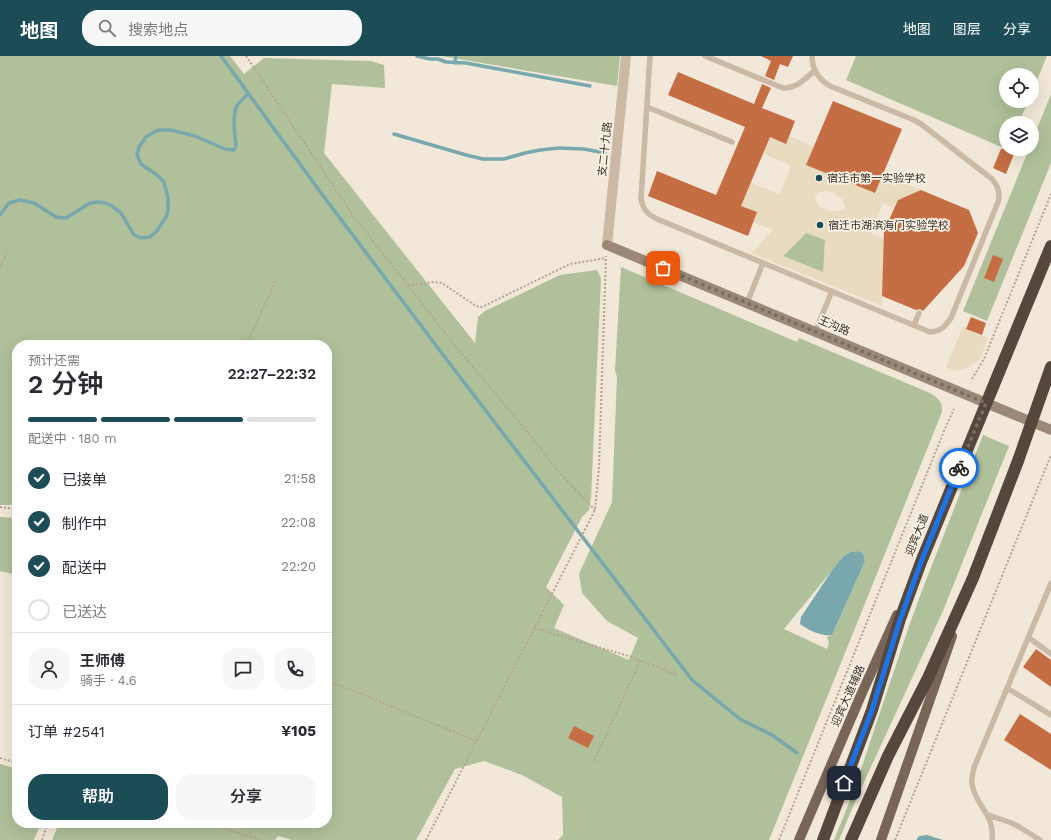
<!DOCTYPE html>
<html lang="zh">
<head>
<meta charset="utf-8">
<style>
  body { margin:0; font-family:"Work Sans","Noto Sans SC",sans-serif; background:#f7f7f7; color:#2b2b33; height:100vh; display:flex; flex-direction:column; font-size:15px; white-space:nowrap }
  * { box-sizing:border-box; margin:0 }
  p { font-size:13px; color:#7c7c81 }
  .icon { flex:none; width:22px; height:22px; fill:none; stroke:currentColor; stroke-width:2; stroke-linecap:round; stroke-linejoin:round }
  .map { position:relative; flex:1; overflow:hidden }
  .sheet { position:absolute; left:12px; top:284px; width:320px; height:488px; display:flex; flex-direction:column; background:#fff; border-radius:16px; box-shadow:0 4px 16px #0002 }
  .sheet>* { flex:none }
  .controls { position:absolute; left:999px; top:12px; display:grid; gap:8px }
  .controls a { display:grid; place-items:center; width:40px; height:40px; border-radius:50%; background:#fff; box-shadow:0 4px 16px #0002; font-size:20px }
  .pin { position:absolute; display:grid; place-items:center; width:34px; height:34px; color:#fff; margin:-17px; border-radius:8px; box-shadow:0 2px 6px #0006 }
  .courier { position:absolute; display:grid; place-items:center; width:40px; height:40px; margin:-20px; border:3px solid #1a73e8; border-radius:50%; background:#fff; color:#222; box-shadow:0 1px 5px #0007 }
  .overview em { font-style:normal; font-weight:600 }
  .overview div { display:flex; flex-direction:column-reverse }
  .overview { display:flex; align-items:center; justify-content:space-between; height:68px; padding:0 16px }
  h1 { font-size:26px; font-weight:600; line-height:30px }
  .bar { display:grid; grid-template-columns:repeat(4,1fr); gap:6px 4px; align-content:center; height:48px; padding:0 16px }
  .bar i { height:5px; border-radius:3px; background:#e1e1e2 }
  .bar .on { background:#1c4d56 }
  .bar p { grid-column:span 4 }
  .line { display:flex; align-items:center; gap:10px; padding:0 16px; border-top:1px solid #e1e1e2 }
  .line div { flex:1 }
  .round { display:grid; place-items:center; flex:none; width:42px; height:42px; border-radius:16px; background:#f7f7f7 }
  ol { padding:0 16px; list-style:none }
  li { display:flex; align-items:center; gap:12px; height:44px }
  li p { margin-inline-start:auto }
  li .icon { padding:4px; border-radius:50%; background:#1c4d56; color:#fff; stroke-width:4 }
  li:last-child { color:#7c7c81 }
  li i { width:22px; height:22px; border:2px solid #e1e1e2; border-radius:50% }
  .action { display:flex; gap:8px; margin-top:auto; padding:8px 16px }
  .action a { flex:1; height:46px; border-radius:16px; background:#1c4d56; color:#fff; font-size:16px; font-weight:600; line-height:46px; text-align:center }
  .action a+a { background:#f7f7f7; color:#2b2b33 }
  header { display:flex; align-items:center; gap:24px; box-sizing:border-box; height:56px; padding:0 20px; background:#1c4d56; color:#fff }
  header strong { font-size:19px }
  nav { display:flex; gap:22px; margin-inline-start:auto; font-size:14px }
  .search { width:280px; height:36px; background:#f7f7f7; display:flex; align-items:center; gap:10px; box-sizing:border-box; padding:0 14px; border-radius:16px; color:#7c7c81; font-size:15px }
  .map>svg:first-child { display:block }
  .green { fill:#b0c09a; fill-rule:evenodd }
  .plaza { fill:#e9dbc0; fill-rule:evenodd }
  .water { fill:#78a7ae }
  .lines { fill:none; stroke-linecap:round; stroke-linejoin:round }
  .stream { stroke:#78a7ae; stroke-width:3.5 }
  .building { fill:#c56e43 }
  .path { stroke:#b5a390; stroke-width:2; stroke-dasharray:2 2; stroke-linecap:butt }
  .lane { stroke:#c9b9a5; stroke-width:5.5 }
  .street { stroke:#c9b9a5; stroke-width:10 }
  .secondary { stroke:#9c8877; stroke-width:10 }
  .primary { stroke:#776558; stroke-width:10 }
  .highway { stroke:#56473e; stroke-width:12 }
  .done { stroke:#776e65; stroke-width:4; stroke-dasharray:0 7.2 }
  .route { stroke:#1a73e8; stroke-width:5 }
  .poi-dot { fill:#1c4d56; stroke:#f9f2e5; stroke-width:1.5 }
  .labels { text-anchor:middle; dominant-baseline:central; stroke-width:3.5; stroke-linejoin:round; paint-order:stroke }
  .street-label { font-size:11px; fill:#352c27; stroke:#f9f2e5 }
  .poi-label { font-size:11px; fill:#352c27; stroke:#f9f2e5; text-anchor:start }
</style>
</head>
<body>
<header>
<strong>地图</strong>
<div class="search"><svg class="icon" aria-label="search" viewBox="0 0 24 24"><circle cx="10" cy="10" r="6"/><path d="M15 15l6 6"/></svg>搜索地点</div>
<nav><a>地图</a><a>图层</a><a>分享</a></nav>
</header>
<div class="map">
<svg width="1051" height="784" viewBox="0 0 1051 784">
  <rect width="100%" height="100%" fill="#f1e8d9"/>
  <!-- green -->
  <path class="green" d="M0 0H230L244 18 264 2 371 5 384 9 385 32 332 28 324 97 475 287 478 261 485 255 560 219 597 214 601 222 591 442 589 454 582 461 546 531 564 549 554 572 629 604 638 582 607 565 582 537 579 518 612 446 617 321 615 314 621 211 797 286 799 282 930 337C938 342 943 346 942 356L843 602 769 784H558L563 779 562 741 522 719 484 705 455 713 416 784H292L278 780 275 784H52L59 767H327V289H17V449H0ZM857 495 863 497 865 505 832 579 827 581 829 587 827 593 784 573 843 501 850 496Z
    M441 0H620L617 30Z
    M856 0H1047L1032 36V19H1006V45H1028L1019 67H1006V93L846 24Z
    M1051 38V107L987 265 963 255 1029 93H1032V85Z
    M807 176 825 184 824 217 783 200Z
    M983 379 1009 390 943 555 858 739 839 784H834L853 737 909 570 923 532Z
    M0 461 17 462V519L0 515Z
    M0 708 17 713V767H41L34 784H0Z"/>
  <!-- plaza -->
  <path class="plaza" d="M789 80 814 91 807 109 875 137 883 119 921 134 898 144 894 152 883 147 871 177 884 183 882 250 751 197 773 174 753 166 757 156 741 150 751 127 780 138 791 110 763 97 770 81 785 88ZM826 135 833 137 842 143 844 147 845 151 843 153 840 155H830L822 152 819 149 816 145 815 140 819 136ZM806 177 825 184 823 216 783 200Z
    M963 271 988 282 980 303 975 307 965 313 954 315 946 311Z"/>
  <!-- water -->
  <path class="water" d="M857 495 863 497 865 505 832 579C823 581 808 574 800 568L801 561 833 513 843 501 850 496Z
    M927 779 943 784H916L919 780Z"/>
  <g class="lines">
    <!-- stream -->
    <path class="stream" d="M221 0 324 141 447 304 692 624 740 663 772 679 797 697
      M417 0 430 3H438L446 6 466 7 590 30
      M455 7 456 0
      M394 78 466 99 483 103H504L525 97 540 94 559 92 584 93 605 97
      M0 159 9 147 20 144 34 147 56 161 66 162 90 147 97 146 105 147 112 150 121 157 134 179 141 182 150 181 156 176 166 161 168 155V142L164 126 157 119 141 108 137 99 139 91 146 81 158 74H171L195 80 225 93 234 94 236 90C235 80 232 62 236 52 238 46 244 42 248 38"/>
  </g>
  <!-- building -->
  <path class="building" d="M761 0H793L788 11 780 8 774 24 765 20 771 5Z
    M678 16 754 48 762 28 771 32 762 52 795 65 786 88 770 81 741 150 757 156 748 180 648 140 657 115 716 139 745 71 668 39Z
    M833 45 902 73 875 137 806 109Z
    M1001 93H1016L1006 118 993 112Z
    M921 134 969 154 978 177 964 210 923 255 920 253 916 254 882 240 884 175 898 144Z
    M993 199 1003 203 994 226 984 222Z
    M971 261 986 267 982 279 966 273Z
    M1036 593 1051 604V631L1023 611Z
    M1020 658 1051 678V714L1004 684Z
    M574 670 594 680 588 692 568 682Z"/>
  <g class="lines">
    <!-- path -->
    <path class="path" d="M246 0 352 158 456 291 531 380 558 415 595 454
      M0 213 7 194
      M408 230 432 226 442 227 476 250 482 251 570 208 606 202
      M246 289 276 224
      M972 323 984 303 1051 138
      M0 451 17 453
      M534 572 635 602 640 605 658 611 676 619
      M327 624 476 685
      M0 702 17 707
      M594 705 640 605
      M208 767 261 784
      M42 784 48 767
      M426 784 595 454 599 411 606 200
      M779 784 944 375 954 353
      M895 784 1051 399"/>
    <!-- lane -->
    <path class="lane" d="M650 0 641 143C643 153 647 158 657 163L930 276C942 275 944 271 951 262L998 146C1001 137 998 130 992 123L921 68 914 64 830 30C818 23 812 14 812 0
      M705 0 783 32C797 32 804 24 814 15
      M647 51 732 86
      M747 247 763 207
      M914 269 919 257
      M815 276 832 235
      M1028 581 1051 598
      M1007 632 1051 659
      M988 759 1012 767 1021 772 1040 784
      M992 784C995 757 975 750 972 728 971 721 973 715 975 709L1051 527"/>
    <!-- street -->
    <path class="street" d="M607 189 626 0"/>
    <!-- secondary -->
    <path class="secondary" d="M607 189 1051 374"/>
    <!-- primary -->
    <path class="primary" d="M799 784 861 639 897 559
      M881 784 952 580"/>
    <!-- highway -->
    <path class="highway" d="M823 784 872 654 900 563 921 506 1051 190
      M851 784 888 700 928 622 973 522 1018 405 1051 311"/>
  </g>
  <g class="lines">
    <!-- done -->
    <path class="done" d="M663 212 986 347 959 412"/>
    <!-- route -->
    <path class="route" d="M844 727 872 654 900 564 921 506 959 412"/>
  </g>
  <!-- markers -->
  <g class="poi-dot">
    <circle cx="819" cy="122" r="4"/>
    <circle cx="820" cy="169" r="4"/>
  </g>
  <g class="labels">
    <!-- street labels -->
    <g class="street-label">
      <text transform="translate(605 93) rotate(-84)">支二十九路</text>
      <text transform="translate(834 270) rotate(23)">王沟路</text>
      <text transform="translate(917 479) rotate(-68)">迎宾大道</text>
      <text transform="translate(848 640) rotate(-66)">迎宾大道辅路</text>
    </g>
    <!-- poi labels -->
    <g class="poi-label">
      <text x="827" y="122">宿迁市第一实验学校</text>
      <text x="828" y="169">宿迁市湖滨海门实验学校</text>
    </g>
  </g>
</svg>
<div class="controls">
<a><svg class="icon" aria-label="locate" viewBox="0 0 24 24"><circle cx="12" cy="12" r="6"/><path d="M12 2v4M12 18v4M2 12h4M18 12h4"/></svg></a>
<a><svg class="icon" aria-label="layers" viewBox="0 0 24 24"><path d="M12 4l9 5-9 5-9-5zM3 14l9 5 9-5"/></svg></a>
</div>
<div class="pin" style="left:663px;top:212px;background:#ea580c"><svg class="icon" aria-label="bag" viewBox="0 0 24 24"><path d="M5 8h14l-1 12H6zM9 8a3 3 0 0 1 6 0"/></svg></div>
<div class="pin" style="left:844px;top:727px;background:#1f2937"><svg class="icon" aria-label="home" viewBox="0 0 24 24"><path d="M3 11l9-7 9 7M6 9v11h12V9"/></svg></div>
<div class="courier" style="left:959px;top:412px"><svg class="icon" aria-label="bike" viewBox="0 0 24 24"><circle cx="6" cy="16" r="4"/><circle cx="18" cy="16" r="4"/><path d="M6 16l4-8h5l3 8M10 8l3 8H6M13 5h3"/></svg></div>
<section class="sheet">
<div class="overview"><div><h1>2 分钟</h1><p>预计还需</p></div><em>22:27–22:32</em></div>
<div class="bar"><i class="on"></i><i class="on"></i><i class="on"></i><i></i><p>配送中 · 180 m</p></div>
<ol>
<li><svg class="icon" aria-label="check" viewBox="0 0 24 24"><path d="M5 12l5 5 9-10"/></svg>已接单<p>21:58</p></li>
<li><svg class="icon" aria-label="check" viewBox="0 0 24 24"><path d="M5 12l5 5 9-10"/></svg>制作中<p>22:08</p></li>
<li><svg class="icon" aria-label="check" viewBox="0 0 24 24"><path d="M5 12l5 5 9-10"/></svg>配送中<p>22:20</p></li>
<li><i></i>已送达</li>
</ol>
<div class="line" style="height:72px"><a class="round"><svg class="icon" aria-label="person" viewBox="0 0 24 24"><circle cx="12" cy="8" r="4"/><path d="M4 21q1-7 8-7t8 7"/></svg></a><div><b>王师傅</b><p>骑手 · 4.6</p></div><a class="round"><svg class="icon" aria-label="chat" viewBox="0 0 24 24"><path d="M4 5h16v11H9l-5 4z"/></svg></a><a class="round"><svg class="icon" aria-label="phone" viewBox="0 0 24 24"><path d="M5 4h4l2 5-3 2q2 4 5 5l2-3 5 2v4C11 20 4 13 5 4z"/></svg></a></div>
<div class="line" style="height:52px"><div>订单 #2541</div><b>¥105</b></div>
<div class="action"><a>帮助</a><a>分享</a></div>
</section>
</div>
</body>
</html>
